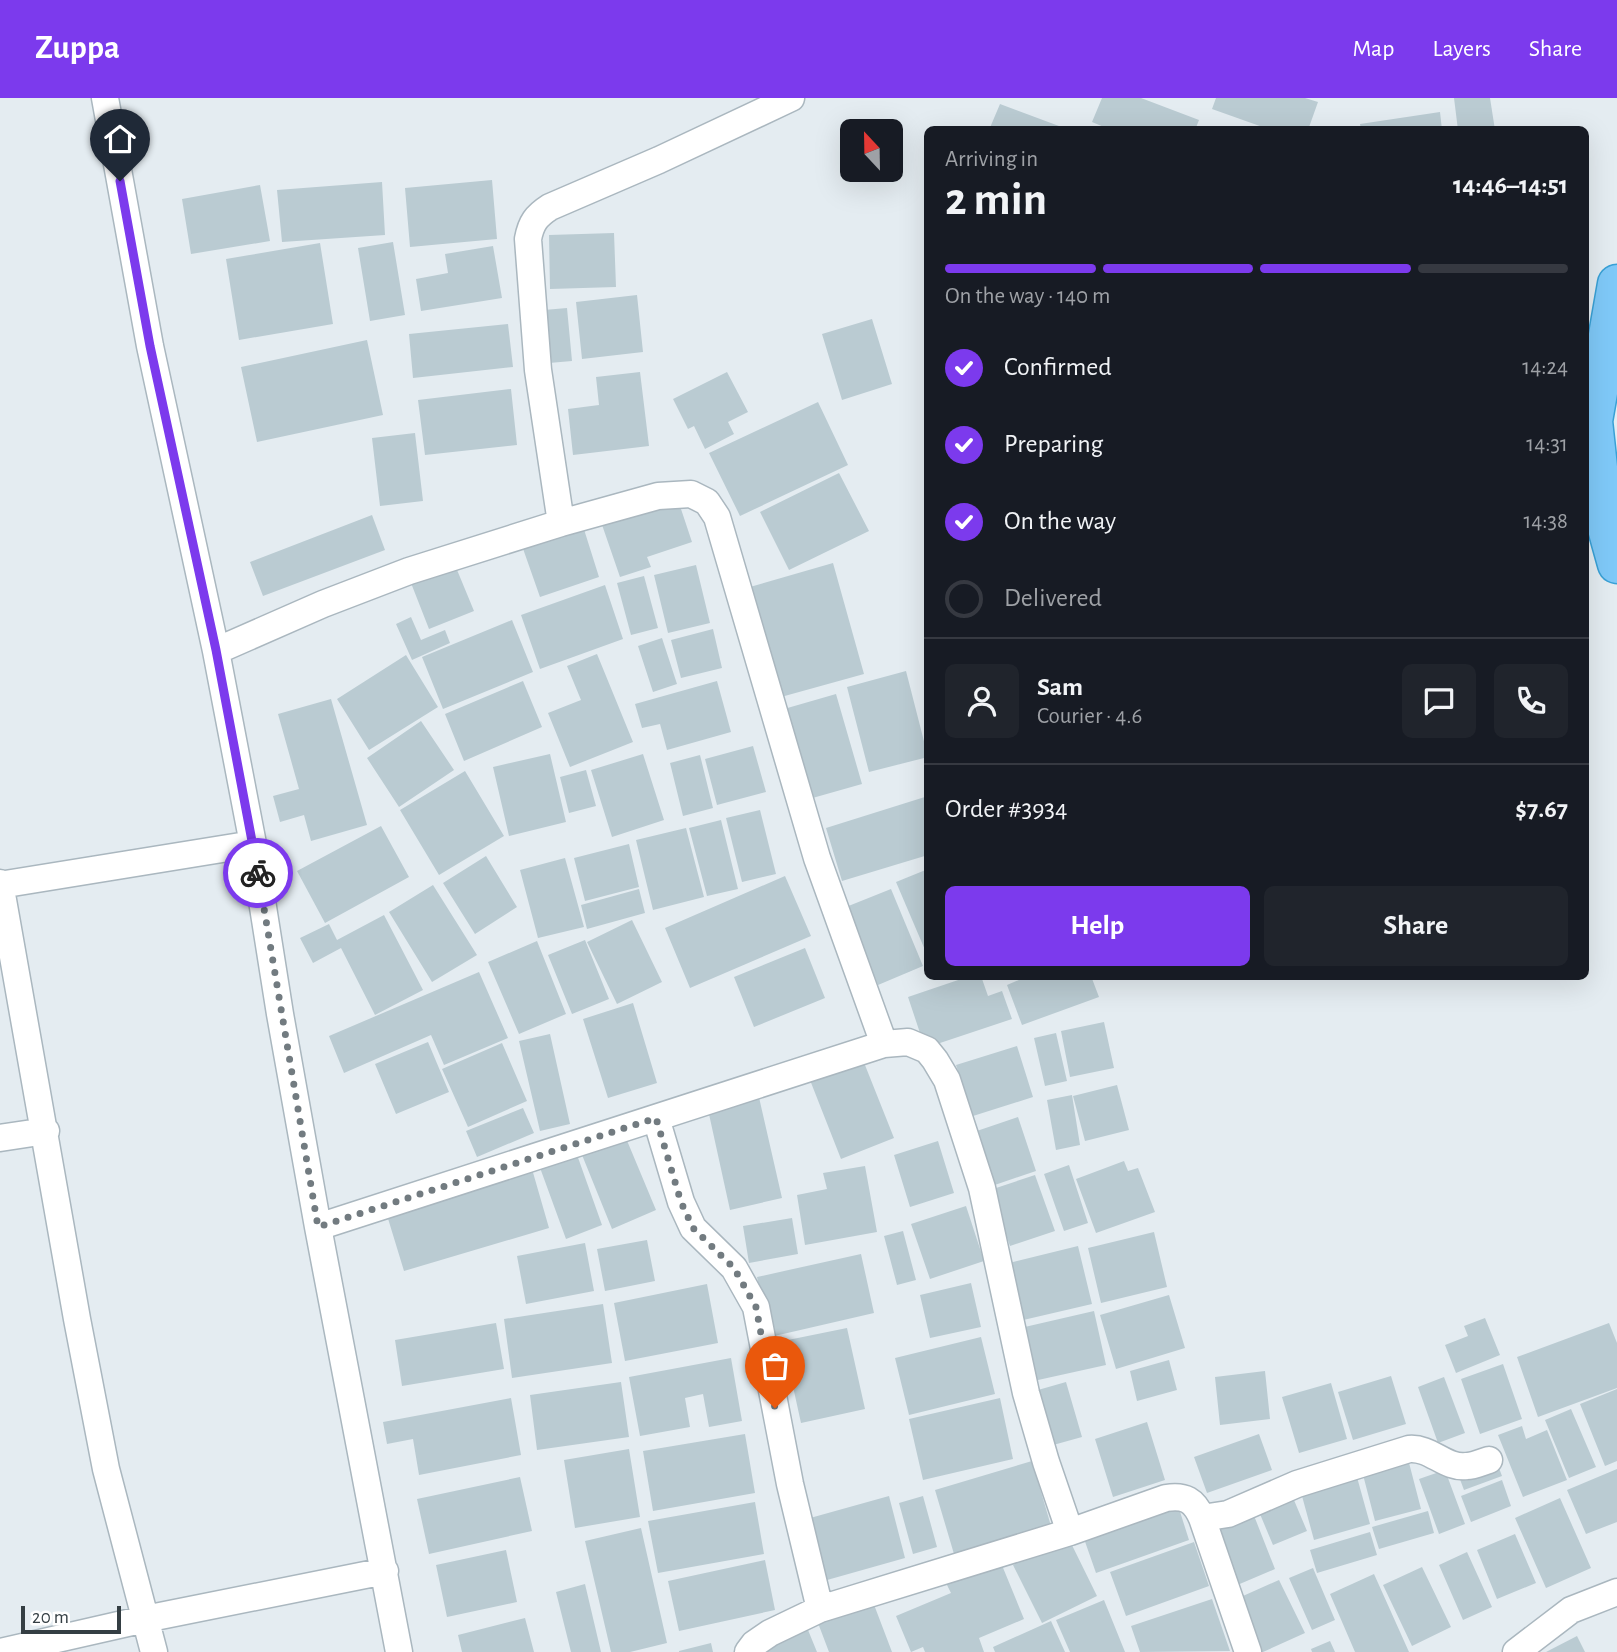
<!DOCTYPE html>
<html lang="en">
<head>
<meta charset="utf-8">
<style>
  body { margin:0; font-family:"Alegreya Sans",sans-serif; background:#20242c; color:#f1f3f6; height:100vh; display:flex; flex-direction:column; font-size:26px; white-space:nowrap }
  * { box-sizing:border-box; margin:0 }
  p { font-size:23px; color:#9ea1a6 }
  .icon { flex:none; width:38px; height:38px; fill:none; stroke:currentColor; stroke-width:2; stroke-linecap:round; stroke-linejoin:round }
  .map { position:relative; flex:1; overflow:hidden }
  .sheet { position:absolute; left:924px; top:28px; width:665px; height:854px; display:flex; flex-direction:column; background:#171b24; border-radius:10px; box-shadow:0 7px 28px #0002 }
  .sheet>* { flex:none }
  .needle { width:46px; rotate:338deg }
  .fabs { position:absolute; left:840px; top:21px; display:grid; gap:14px }
  .fabs a { display:grid; place-items:center; width:63px; height:63px; border-radius:10px; background:#171b24; box-shadow:0 7px 28px #0002; font-size:35px }
  .scale { position:absolute; left:21px; bottom:18px; width:100px; box-sizing:border-box; padding-left:7px; border:4px solid #343e43; border-top:0; font-size:19px; line-height:24px; white-space:nowrap; color:#343e43; -webkit-text-stroke:5px #fff; paint-order:stroke }
  .pin { position:absolute; display:grid; place-items:center; width:60px; height:60px; color:#fff; margin:-72px -30px; border-radius:50% 50% 50% 0; rotate:-45deg; box-shadow:0 0 7px #0007 }
  .pin .icon { rotate:45deg }
  .courier { position:absolute; display:grid; place-items:center; width:70px; height:70px; margin:-35px; border:5px solid #7c3aed; border-radius:50%; background:#fff; color:#222; box-shadow:0 2px 9px #0007 }
  .headline em { font-style:normal; font-weight:700 }
  .headline div { display:flex; flex-direction:column-reverse }
  .headline { display:flex; align-items:center; justify-content:space-between; height:119px; padding:0 21px }
  h1 { font-size:46px; font-weight:700; line-height:52px }
  .bar { display:grid; grid-template-columns:repeat(4,1fr); gap:10px 7px; align-content:center; height:84px; padding:0 21px }
  .bar i { height:9px; border-radius:5px; background:#363941 }
  .bar .on { background:#7c3aed }
  .bar p { grid-column:span 4 }
  .line { display:flex; align-items:center; gap:18px; padding:0 21px; border-top:2px solid #363941 }
  .line div { flex:1 }
  .round { display:grid; place-items:center; flex:none; width:74px; height:74px; border-radius:10px; background:#20242c }
  ol { padding:0 21px; list-style:none }
  li { display:flex; align-items:center; gap:21px; height:77px }
  li p { margin-inline-start:auto }
  li .icon { padding:7px; border-radius:50%; background:#7c3aed; color:#fff; stroke-width:4 }
  li:last-child { color:#9ea1a6 }
  li i { width:38px; height:38px; border:4px solid #363941; border-radius:50% }
  .primary-button { display:flex; gap:14px; margin-top:auto; padding:14px 21px }
  .primary-button a { flex:1; height:80px; border-radius:10px; background:#7c3aed; color:#fff; font-size:28px; font-weight:700; line-height:80px; text-align:center }
  .primary-button a+a { background:#20242c; color:#f1f3f6 }
  header { display:flex; align-items:center; gap:42px; box-sizing:border-box; height:98px; padding:0 35px; background:#7c3aed; color:#fff }
  header strong { font-size:33px }
  nav { display:flex; gap:38px; margin-inline-start:auto; font-size:24px }
  .map>svg:first-child { display:block }
  .building { fill:#bacbd2 }
  .lines { fill:none; stroke-linecap:round; stroke-linejoin:round }
  .minor-casing { stroke:#aab7bf; stroke-width:29 }
  .trunk-casing { stroke:#39a1d6; stroke-width:41 }
  .minor { stroke:#fff; stroke-width:26 }
  .trunk { stroke:#7fc9f8; stroke-width:38 }
  .done { stroke:#727b80; stroke-width:7; stroke-dasharray:0 12.6 }
  .route { stroke:#7c3aed; stroke-width:9 }
</style>
</head>
<body>
<header>
<strong>Zuppa</strong>
<nav><a>Map</a><a>Layers</a><a>Share</a></nav>
</header>
<div class="map">
<svg width="1617" height="1554" viewBox="0 0 1617 1554">
  <rect width="100%" height="100%" fill="#e4ecf1"/>
  <!-- building -->
  <path class="building" d="M1102 0H1141L1199 22 1195 32H1111L1092 24Z
    M1216 0H1305L1318 4 1308 32H1271L1212 11Z
    M1454 0H1490L1495 32H1458Z
    M1000 6 1067 31V32H989Z
    M1440 14 1442 32H1361L1360 26Z
    M492 82 497 141 410 149 405 90Z
    M382 84 385 137 282 144 277 92Z
    M260 87 270 143 191 156 182 101Z
    M614 135 616 189 550 191 549 137Z
    M393 144 405 217 370 223 358 150Z
    M320 145 333 226 239 242 226 161Z
    M493 148 502 200 421 213 416 181 448 175 445 156Z
    M637 197 643 254 582 261 576 204Z
    M567 210 572 263 549 265 544 212Z
    M872 221 892 286 842 302 822 236Z
    M508 226 513 269 413 280 409 236Z
    M367 242 383 317 257 344 241 269Z
    M640 274 649 348 573 357 568 311 599 307 596 279Z
    M727 274 748 314 728 324 734 336 705 351 694 328 688 331 673 301Z
    M511 291 517 347 425 357 418 302Z
    M818 304 848 367 740 418 709 355Z
    M415 335 423 403 380 408 372 340Z
    M839 375 869 433 789 472 760 414Z
    M678 402 692 444 647 459 651 469 620 479 600 421Z
    M372 417 385 452 263 498 250 464Z
    M582 425 599 479 540 499 521 445Z
    M833 465 864 576 781 599 750 489Z
    M455 467 474 513 429 531 411 485Z
    M696 467 710 525 668 535 654 477Z
    M644 478 658 530 631 537 617 485Z
    M605 487 623 541 540 571 521 517Z
    M411 519 421 542 445 532 450 545 412 562 396 526Z
    M512 522 533 574 443 611 422 559Z
    M713 531 722 570 681 580 671 542Z
    M662 540 677 586 653 594 638 548Z
    M597 556 633 644 570 669 548 615 581 602 567 568Z
    M406 557 438 609 369 652 337 601Z
    M906 573 928 659 869 674 847 589Z
    M523 583 542 629 464 663 445 616Z
    M717 583 731 634 667 652 660 626 642 630 635 606Z
    M836 596 862 686 809 701 784 611Z
    M331 601 367 727 311 743 304 717 280 724 273 698 299 691 278 616Z
    M421 623 454 672 399 709 367 660Z
    M753 648 766 694 717 707 705 661Z
    M550 656 566 724 509 738 493 669Z
    M643 656 664 722 612 739 591 672Z
    M700 657 713 710 683 718 670 665Z
    M586 672 596 708 569 715 560 679Z
    M465 673 504 738 439 777 400 712Z
    M928 698V757L842 783 826 730Z
    M760 712 776 776 742 784 726 720Z
    M721 722 738 791 707 798 689 730Z
    M381 728 409 779 325 825 297 773Z
    M686 730 704 799 653 812 636 742Z
    M629 746 639 789 585 803 574 760Z
    M486 758 517 809 475 836 443 785Z
    M565 760 584 829 538 840 520 772Z
    M928 771V859L896 784Z
    M785 778 811 838 690 890 665 830Z
    M433 787 477 857 432 884 389 814Z
    M639 791 645 815 587 831 581 807Z
    M891 791 923 868 878 887 846 809Z
    M384 817 423 892 375 917 341 850 313 865 300 840 329 826 337 842Z
    M632 822 662 884 617 906 587 844Z
    M585 842 609 901 572 916 548 857Z
    M537 843 566 916 519 936 488 864Z
    M805 850 825 900 754 929 734 879Z
    M479 874 508 940 444 967 431 937 344 975 329 938Z
    M970 878H981L988 898 1002 893 1012 921 925 950 908 899Z
    M1028 878H1091L1099 899 1022 927 1007 887Z
    M633 905 657 985 608 1000 583 921Z
    M1104 924 1114 970 1070 979 1061 933Z
    M1056 935 1067 983 1045 988 1034 940Z
    M550 936 570 1026 540 1033 519 943Z
    M428 944 449 994 396 1016 375 966Z
    M502 945 527 1003 468 1029 442 971Z
    M1017 948 1033 999 973 1018 956 967Z
    M861 957 894 1040 841 1061 808 977Z
    M1117 987 1129 1032 1085 1043 1073 998Z
    M758 995 782 1100 730 1112 707 1007Z
    M1072 997 1080 1047 1056 1052 1047 1002Z
    M523 1010 534 1035 477 1059 466 1033Z
    M1018 1019 1036 1073 986 1090 968 1036Z
    M623 1033 656 1112 612 1131 580 1052Z
    M938 1043 954 1095 910 1109 894 1057Z
    M576 1054 602 1127 566 1141 539 1067Z
    M1124 1063 1128 1073 1138 1070 1155 1114 1096 1135 1076 1081Z
    M1069 1067 1088 1125 1064 1133 1044 1076Z
    M865 1068 877 1134 805 1147 797 1097 827 1091 823 1075Z
    M532 1071 549 1130 404 1173 386 1114Z
    M1035 1077 1055 1133 1010 1148 990 1092Z
    M966 1108 984 1163 930 1181 911 1126Z
    M792 1120 798 1156 749 1165 743 1128Z
    M903 1133 916 1182 897 1187 884 1138Z
    M1154 1134 1167 1189 1101 1205 1088 1150Z
    M647 1142 655 1183 605 1193 597 1151Z
    M585 1145 594 1193 526 1206 517 1158Z
    M1078 1148 1092 1206 1019 1223 1005 1166Z
    M861 1156 874 1215 770 1239 757 1179Z
    M971 1185 981 1229 930 1240 920 1197Z
    M707 1186 718 1245 625 1263 614 1205Z
    M1169 1197 1185 1250 1116 1271 1100 1217Z
    M603 1206 612 1265 512 1280 504 1221Z
    M1094 1213 1106 1267 1029 1284 1016 1231Z
    M1485 1220 1500 1257 1456 1275 1445 1247 1468 1238 1464 1228Z
    M496 1225 504 1271 402 1288 395 1242Z
    M1609 1225 1617 1245V1290L1538 1319 1517 1259Z
    M847 1230 865 1311 801 1325 783 1243Z
    M981 1239 995 1296 909 1317 895 1260Z
    M731 1260 742 1323 709 1329 703 1296 685 1300 690 1329 640 1338 629 1279Z
    M1169 1262 1177 1292 1137 1303 1130 1273Z
    M1503 1266 1522 1321 1480 1336 1461 1281Z
    M1265 1273 1270 1321 1220 1327 1215 1279Z
    M1391 1278 1406 1326 1353 1342 1338 1294Z
    M1444 1279 1465 1335 1438 1345 1418 1289Z
    M621 1284 629 1339 537 1352 530 1297Z
    M1066 1284 1082 1339 1046 1349 1031 1294Z
    M1331 1285 1347 1341 1299 1355 1282 1299Z
    M1617 1291V1363L1605 1368 1580 1306Z
    M511 1300 521 1357 419 1377 413 1341 387 1346 383 1324Z
    M1000 1300 1013 1361 923 1382 909 1321Z
    M1571 1311 1596 1369 1569 1380 1545 1322Z
    M1147 1324 1165 1382 1113 1399 1095 1341Z
    M1522 1328 1526 1341 1547 1332 1567 1382 1523 1399 1498 1337Z
    M745 1336 755 1395 653 1413 643 1353Z
    M1259 1336 1272 1372 1207 1395 1194 1359Z
    M629 1351 640 1419 575 1430 564 1362Z
    M1407 1357 1421 1411 1375 1423 1361 1369Z
    M1496 1362 1502 1378 1464 1392 1458 1376Z
    M1032 1363 1051 1428 954 1456 935 1392Z
    M1617 1371V1424L1586 1436 1567 1392Z
    M1355 1372 1370 1426 1314 1442 1299 1387Z
    M1445 1372 1465 1426 1439 1436 1419 1381Z
    M520 1379 532 1433 429 1456 417 1401Z
    M1502 1382 1511 1408 1471 1424 1461 1398Z
    M1291 1395 1307 1433 1273 1447 1257 1409Z
    M889 1398 905 1460 820 1484 803 1422Z
    M923 1398 937 1449 913 1456 899 1405Z
    M1560 1400 1591 1470 1546 1490 1515 1420Z
    M1176 1401 1189 1442 1096 1475 1082 1435Z
    M755 1404 764 1456 658 1475 648 1423Z
    M1251 1410 1275 1471 1235 1488 1210 1427Z
    M1428 1413 1434 1435 1379 1451 1372 1429Z
    M641 1430 667 1545 630 1554H611L585 1443Z
    M1370 1434 1377 1457 1317 1475 1310 1452Z
    M1515 1436 1536 1485 1497 1501 1477 1452Z
    M1068 1439 1097 1498 1042 1525 1013 1467Z
    M1194 1444 1209 1488 1126 1518 1110 1474Z
    M506 1452 517 1504 447 1519 436 1467Z
    M1467 1454 1492 1509 1463 1522 1439 1467Z
    M999 1460 1024 1521 979 1540 984 1554H925L923 1549 911 1554 896 1518 951 1495 945 1483Z
    M765 1462 775 1512 679 1533 668 1483Z
    M1422 1469 1451 1529 1412 1548 1383 1487Z
    M1313 1470 1335 1522 1312 1532 1289 1480Z
    M1374 1476 1409 1554H1355L1330 1496Z
    M1279 1482 1305 1535 1263 1554H1257L1234 1502Z
    M585 1486 601 1554H571L556 1494Z
    M1212 1501 1230 1553 1140 1554 1131 1528Z
    M1104 1502 1125 1554H1070L1056 1522Z
    M873 1504 892 1554H829L818 1525Z
    M525 1520 534 1554H462L458 1537Z
    M1051 1523 1065 1554H995L993 1549Z
    M808 1532 817 1554H756Z
    M1577 1538 1585 1554H1546Z
    M1330 1543 1335 1554H1312L1311 1551Z
    M711 1545 713 1554H679V1553Z"/>
  <g class="lines">
    <!-- minor casing -->
    <g class="minor-casing">
      <path id="minor" d="M105 0 150 248 216 553 253 746 280 916 318 1129 399 1554
        M561 425 538 272 528 141C531 125 536 118 550 109L659 62 791 0
        M216 553 323 506 409 473 561 425 658 398 691 396 707 404 717 419 817 760 884 946
        M0 785 77 1221 106 1371 154 1554
        M0 787 253 746
        M656 1020 681 1104 693 1130 734 1170 756 1209 790 1386 820 1511
        M0 1040 46 1033
        M318 1129 884 946 908 944 927 952 935 962 947 982 982 1090 1026 1295 1046 1364 1070 1434
        M1202 1420 1228 1416 1297 1386 1409 1351C1431 1349 1445 1371 1467 1368 1474 1368 1482 1364 1489 1362
        M0 1554 145 1521 385 1473
        M748 1554 754 1546 770 1535 820 1511 1070 1434 1166 1400C1185 1397 1194 1402 1202 1420L1248 1554
        M1516 1554 1571 1512 1617 1494"/>
    </g>
    <!-- trunk casing -->
    <g class="trunk-casing">
      <path id="trunk" d="M1617 186 1593 323 1603 416 1617 466"/>
    </g>
    <!-- minor -->
    <use href="#minor" class="minor"/>
    <!-- trunk -->
    <use href="#trunk" class="trunk"/>
  </g>
  <g class="lines">
    <!-- done -->
    <path class="done" d="M258 775 318 1129 656 1020 681 1104 693 1130 734 1170 756 1209 775 1310"/>
    <!-- route -->
    <path class="route" d="M120 83 150 248 216 552 258 775"/>
  </g>
</svg>
<div class="fabs">
<a><svg class="needle" viewBox="-14 -14 28 28"><path d="M0-13l5 13h-10z" fill="#e53935"/><path d="M0 13l5-13h-10z" fill="#9ea1a6"/></svg></a>
</div>
<div class="scale">20 m</div>
<div class="pin" style="left:775px;top:1310px;background:#ea580c"><svg class="icon" aria-label="bag" viewBox="0 0 24 24"><path d="M5 8h14l-1 12H6zM9 8a3 3 0 0 1 6 0"/></svg></div>
<div class="pin" style="left:120px;top:83px;background:#1f2937"><svg class="icon" aria-label="home" viewBox="0 0 24 24"><path d="M3 11l9-7 9 7M6 9v11h12V9"/></svg></div>
<div class="courier" style="left:258px;top:775px"><svg class="icon" aria-label="bike" viewBox="0 0 24 24"><circle cx="6" cy="16" r="4"/><circle cx="18" cy="16" r="4"/><path d="M6 16l4-8h5l3 8M10 8l3 8H6M13 5h3"/></svg></div>
<section class="sheet">
<div class="headline"><div><h1>2 min</h1><p>Arriving in</p></div><em>14:46–14:51</em></div>
<div class="bar"><i class="on"></i><i class="on"></i><i class="on"></i><i></i><p>On the way · 140 m</p></div>
<ol>
<li><svg class="icon" aria-label="check" viewBox="0 0 24 24"><path d="M5 12l5 5 9-10"/></svg>Confirmed<p>14:24</p></li>
<li><svg class="icon" aria-label="check" viewBox="0 0 24 24"><path d="M5 12l5 5 9-10"/></svg>Preparing<p>14:31</p></li>
<li><svg class="icon" aria-label="check" viewBox="0 0 24 24"><path d="M5 12l5 5 9-10"/></svg>On the way<p>14:38</p></li>
<li><i></i>Delivered</li>
</ol>
<div class="line" style="height:126px"><a class="round"><svg class="icon" aria-label="person" viewBox="0 0 24 24"><circle cx="12" cy="8" r="4"/><path d="M4 21q1-7 8-7t8 7"/></svg></a><div><b>Sam</b><p>Courier · 4.6</p></div><a class="round"><svg class="icon" aria-label="chat" viewBox="0 0 24 24"><path d="M4 5h16v11H9l-5 4z"/></svg></a><a class="round"><svg class="icon" aria-label="phone" viewBox="0 0 24 24"><path d="M5 4h4l2 5-3 2q2 4 5 5l2-3 5 2v4C11 20 4 13 5 4z"/></svg></a></div>
<div class="line" style="height:91px"><div>Order #3934</div><b>$7.67</b></div>
<div class="primary-button"><a>Help</a><a>Share</a></div>
</section>
</div>
</body>
</html>
